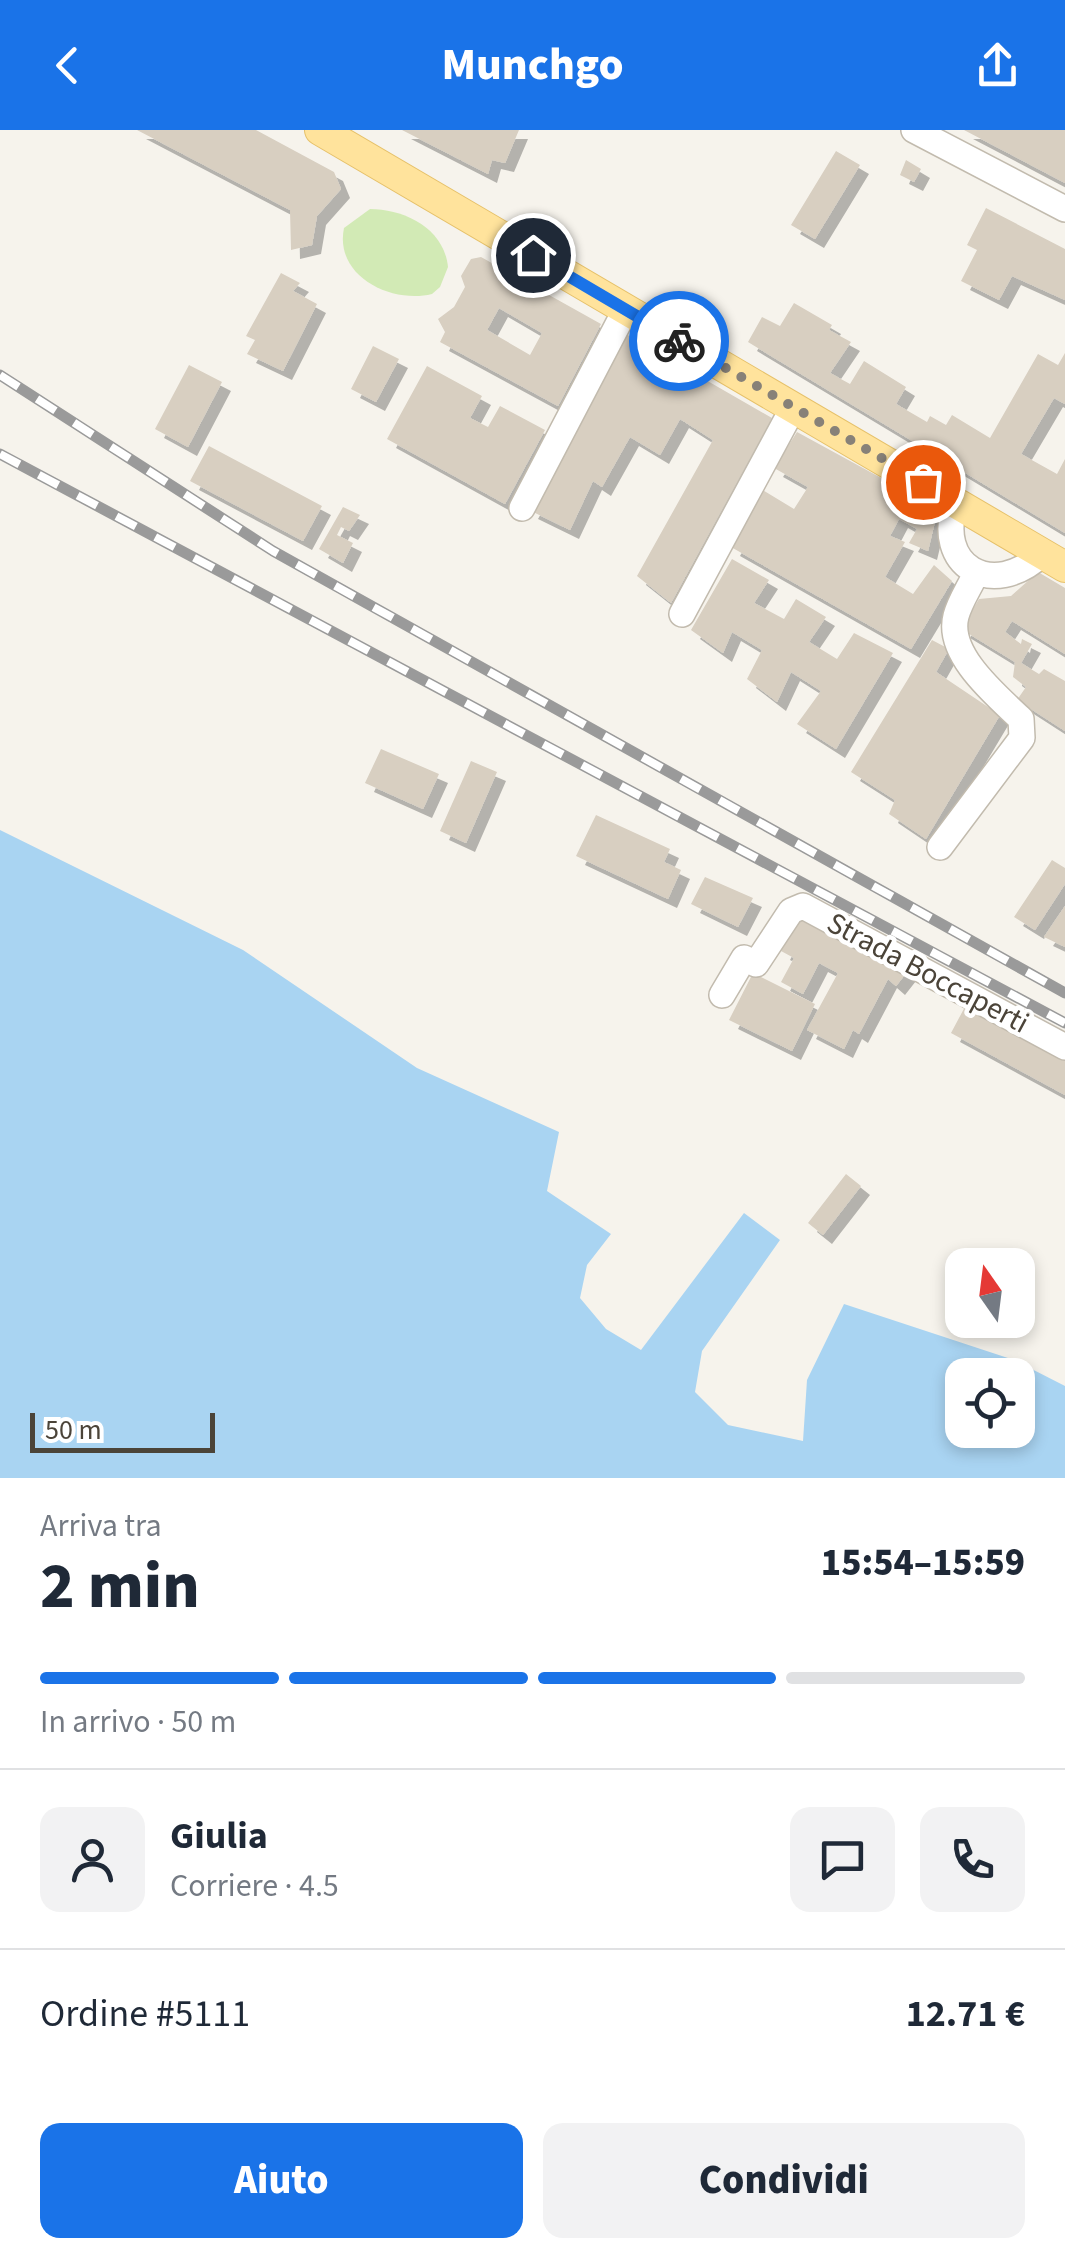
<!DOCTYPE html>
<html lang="it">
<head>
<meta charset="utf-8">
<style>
  body { margin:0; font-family:"Source Sans 3",sans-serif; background:#f2f2f3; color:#1f2937; height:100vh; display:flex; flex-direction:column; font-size:38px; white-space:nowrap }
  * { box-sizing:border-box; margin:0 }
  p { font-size:32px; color:#747a83 }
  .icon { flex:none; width:55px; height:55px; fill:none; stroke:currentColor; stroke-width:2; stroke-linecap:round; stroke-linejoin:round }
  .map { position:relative; height:1348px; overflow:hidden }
  .side { display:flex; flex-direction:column; background:#fff; flex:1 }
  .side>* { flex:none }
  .needle { width:65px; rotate:346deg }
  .buttons { position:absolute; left:945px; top:1118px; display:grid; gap:20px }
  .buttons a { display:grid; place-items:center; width:90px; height:90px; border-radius:20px; background:#fff; box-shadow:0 5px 15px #0003; font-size:50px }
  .scale { position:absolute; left:30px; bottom:25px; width:185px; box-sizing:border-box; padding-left:10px; border:5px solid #4b4439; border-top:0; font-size:28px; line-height:35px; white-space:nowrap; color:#4b4439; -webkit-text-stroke:8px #fff; paint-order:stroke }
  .pin { position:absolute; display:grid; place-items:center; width:85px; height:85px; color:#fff; margin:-42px; border:5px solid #fff; border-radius:50%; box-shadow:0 2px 10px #0007 }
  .courier { position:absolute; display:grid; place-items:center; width:100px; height:100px; margin:-50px; border:8px solid #1a73e8; border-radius:50%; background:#fff; color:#222; box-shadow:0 2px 12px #0007 }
  .headline em { font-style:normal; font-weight:800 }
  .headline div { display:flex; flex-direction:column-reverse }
  .headline { display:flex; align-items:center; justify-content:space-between; height:170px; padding:0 40px }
  h1 { font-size:65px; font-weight:800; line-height:75px }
  .bar { display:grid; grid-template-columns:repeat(4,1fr); gap:15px 10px; align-content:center; height:120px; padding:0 40px }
  .bar i { height:12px; border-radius:8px; background:#e0e1e3 }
  .bar .on { background:#1a73e8 }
  .bar p { grid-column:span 4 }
  .line { display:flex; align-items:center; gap:25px; padding:0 40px; border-top:2px solid #e0e1e3 }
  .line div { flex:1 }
  .round { display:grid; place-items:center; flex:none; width:105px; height:105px; border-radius:20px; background:#f2f2f3 }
  .primary-button { display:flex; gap:20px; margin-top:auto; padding:20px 40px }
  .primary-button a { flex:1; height:115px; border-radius:20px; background:#1a73e8; color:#fff; font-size:40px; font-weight:800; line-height:115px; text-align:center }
  .primary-button a+a { background:#f2f2f3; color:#1f2937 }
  header { display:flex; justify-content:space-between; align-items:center; height:130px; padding:0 40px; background:#1a73e8; color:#fff; font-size:45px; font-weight:800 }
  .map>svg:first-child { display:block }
  .green { fill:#d2eab5 }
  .water { fill:#a9d4f2; fill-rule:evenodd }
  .building { fill:#d8cfc1; fill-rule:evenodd; filter:url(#shadow) }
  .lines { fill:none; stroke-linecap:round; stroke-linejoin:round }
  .minor-casing { stroke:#c2bbae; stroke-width:28 }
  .major-casing { stroke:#e6c16a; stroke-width:32 }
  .minor { stroke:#fff; stroke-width:25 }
  .major { stroke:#ffe39c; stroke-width:30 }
  .rail-casing { stroke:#9a9a9a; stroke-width:11 }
  .rail { stroke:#fff; stroke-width:8; stroke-dasharray:22; stroke-linecap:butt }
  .done { stroke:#878178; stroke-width:10; stroke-dasharray:0 18 }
  .route { stroke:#1a73e8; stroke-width:12 }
  .labels { text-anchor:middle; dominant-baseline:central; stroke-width:9; stroke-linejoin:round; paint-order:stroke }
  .street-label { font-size:30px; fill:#4b4439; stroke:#fff }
</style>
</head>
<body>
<header><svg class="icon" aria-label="back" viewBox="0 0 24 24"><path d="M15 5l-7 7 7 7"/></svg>Munchgo<svg class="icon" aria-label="share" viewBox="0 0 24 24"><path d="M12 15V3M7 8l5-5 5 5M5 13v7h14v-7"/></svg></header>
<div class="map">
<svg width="1065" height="1348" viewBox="0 0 1065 1348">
  <defs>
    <filter id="shadow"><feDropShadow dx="9" dy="9" stdDeviation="0" flood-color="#0004"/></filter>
  </defs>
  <rect width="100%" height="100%" fill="#f6f3ec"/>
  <!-- green -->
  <path class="green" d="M370 79C404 79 444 98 448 137L440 157 432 164C391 174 334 146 344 98Z"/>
  <!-- water -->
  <path class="water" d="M0 700 243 820 417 938 559 1002 547 1061 611 1104 587 1135 580 1168 606 1199 641 1220 744 1083 780 1110 702 1221 695 1262 728 1295 803 1311 807 1250 844 1174 1014 1230 1065 1256V1348H0ZM962 1245H1018V1300H962Z"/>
  <!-- building -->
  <path class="building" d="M137 0H256L334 42 341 59 317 86 312 115 291 120 290 80Z
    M402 0H519L505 33 492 30 488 44Z
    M964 0H1065V53Z
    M836 21 860 35 815 109 791 95Z
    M906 30 921 39 914 52 900 45Z
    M986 78 1065 119V170L1012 146 999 170 961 151 977 120 967 115Z
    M481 127 601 194 558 276 440 212 445 202 438 189 454 177 465 157 461 146 471 129ZM499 178 542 203 530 225 487 200Z
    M281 143 300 153 293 161 317 174 283 241 247 224 255 210 246 206Z
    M794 173 832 195 829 200 851 212 830 243 850 254 864 231 906 257 896 274 927 292 930 286 946 295 952 285 990 308 1038 224 1058 235 1065 223V274L1054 268 1021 324 1057 344 1065 329V403L748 212 762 187 780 196Z
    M626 204 772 288 671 473 637 446 713 310 680 289 660 325 630 307 602 357 593 351 570 400 529 380Z
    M373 216 399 229 376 272 351 259Z
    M189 235 222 252 188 317 155 299Z
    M427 236 482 266 470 288 488 297 500 276 545 300 505 374 387 309Z
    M797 302 938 379 928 421 909 413 917 399 899 389 890 406 905 412 885 447 913 464 934 435 952 451 911 519 731 417 761 359 794 379 808 357 774 338Z
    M209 316 322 376 303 411 190 351Z
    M343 377 360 385 349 401 341 397 337 405 353 413 343 433 319 419Z
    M732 429 769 450 754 473 784 489 796 469 826 487 809 512 837 529 854 503 893 523 836 619 797 594 821 561 791 542 777 572 747 549 762 520 732 502 723 523 691 500Z
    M1038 442 1065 458V524L1012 491 1005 502 1021 514 1022 509 1032 514 1021 533 1039 544 1044 539 1065 551V601L1017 570 1026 557 1013 547 1015 532 961 499 979 469 1011 466Z
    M932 510 949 519 936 542 1000 585 926 709 889 684 895 670 851 642Z
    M381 619 439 644 423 679 365 653Z
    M471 631 497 642 466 713 440 701Z
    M596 685 670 719 664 732 681 740 668 769 576 726Z
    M1052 730 1065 738V754L1035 800 1014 787Z
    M705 747 753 768 738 797 691 774Z
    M1065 776V817L1044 807Z
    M800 785 907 842 896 856 888 849 859 904 853 900 844 919 807 900 838 843 819 833 803 864 781 852 794 828 781 821Z
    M753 843 815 874 792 921 729 890Z
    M967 873 1065 927V965L951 903Z
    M846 1044 861 1056 823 1105 808 1093Z"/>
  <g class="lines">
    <!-- minor casing -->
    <g class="minor-casing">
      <path id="minor" d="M914 0 1065 79
        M956 371C933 437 993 470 1042 424
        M522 378 626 179
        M682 484 793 278
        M940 717 1022 608 1021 589C996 565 946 524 956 486 960 471 970 457 976 443
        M722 865 744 828 756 834 791 781 803 776 1065 917"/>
    </g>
    <!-- major casing -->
    <g class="major-casing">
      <path id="major" d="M320 0 1065 437"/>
    </g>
    <!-- minor -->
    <use href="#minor" class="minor"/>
    <!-- major -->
    <use href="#major" class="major"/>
    <!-- rail casing -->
    <g class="rail-casing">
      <path id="rail" d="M0 245 273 421 1065 863
        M0 324 1065 893"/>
    </g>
    <!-- rail -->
    <use href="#rail" class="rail"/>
  </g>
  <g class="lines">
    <!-- done -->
    <path class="done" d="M679 211 923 352"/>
    <!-- route -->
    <path class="route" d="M533 125 679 211"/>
  </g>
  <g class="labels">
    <!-- street labels -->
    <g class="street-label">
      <text transform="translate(928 843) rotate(28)">Strada Boccaperti</text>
    </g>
  </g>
</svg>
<div class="buttons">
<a><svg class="needle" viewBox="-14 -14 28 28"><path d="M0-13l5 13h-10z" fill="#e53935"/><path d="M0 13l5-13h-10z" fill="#747a83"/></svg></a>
<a><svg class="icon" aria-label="locate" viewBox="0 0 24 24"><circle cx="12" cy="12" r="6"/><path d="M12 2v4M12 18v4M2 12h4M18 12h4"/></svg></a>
</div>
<div class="scale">50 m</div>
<div class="pin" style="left:923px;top:352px;background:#ea580c"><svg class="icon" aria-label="bag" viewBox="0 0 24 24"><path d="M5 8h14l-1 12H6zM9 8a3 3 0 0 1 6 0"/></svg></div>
<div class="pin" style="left:533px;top:125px;background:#1f2937"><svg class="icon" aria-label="home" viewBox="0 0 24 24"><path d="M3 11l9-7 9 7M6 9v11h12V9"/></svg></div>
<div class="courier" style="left:679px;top:211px"><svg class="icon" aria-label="bike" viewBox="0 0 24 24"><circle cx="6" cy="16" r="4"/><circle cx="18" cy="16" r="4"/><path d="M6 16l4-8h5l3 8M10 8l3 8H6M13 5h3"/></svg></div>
</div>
<section class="side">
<div class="headline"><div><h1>2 min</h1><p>Arriva tra</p></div><em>15:54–15:59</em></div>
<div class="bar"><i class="on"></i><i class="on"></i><i class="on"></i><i></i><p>In arrivo · 50 m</p></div>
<div class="line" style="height:180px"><a class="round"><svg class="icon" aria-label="person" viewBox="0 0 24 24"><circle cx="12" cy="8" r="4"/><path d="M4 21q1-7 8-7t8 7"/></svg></a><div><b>Giulia</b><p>Corriere · 4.5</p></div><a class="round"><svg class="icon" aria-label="chat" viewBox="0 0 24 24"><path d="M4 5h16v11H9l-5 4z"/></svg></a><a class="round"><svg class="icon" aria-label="phone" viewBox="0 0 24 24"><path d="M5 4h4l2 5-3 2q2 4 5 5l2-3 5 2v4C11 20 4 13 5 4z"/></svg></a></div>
<div class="line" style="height:130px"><div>Ordine #5111</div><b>12.71 €</b></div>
<div class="primary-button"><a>Aiuto</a><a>Condividi</a></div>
</section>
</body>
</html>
